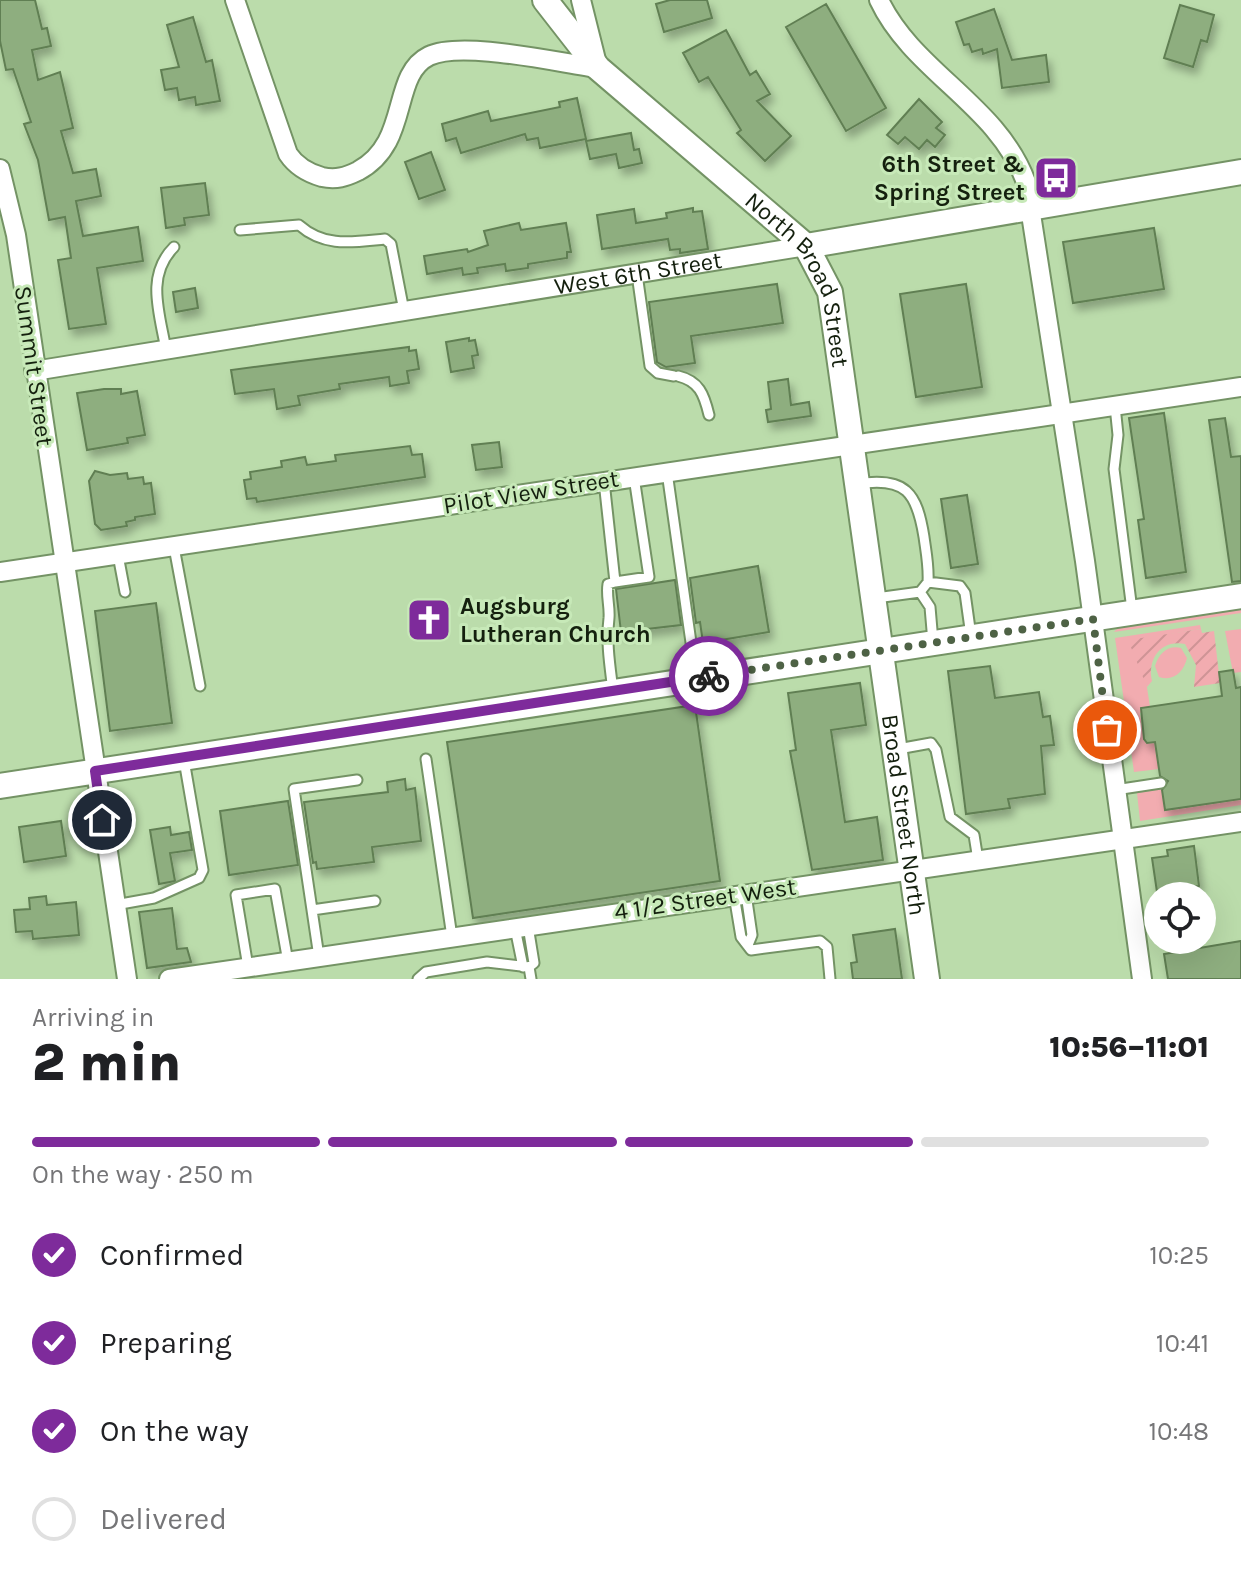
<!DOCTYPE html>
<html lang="en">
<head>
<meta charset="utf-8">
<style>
  body { margin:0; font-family:Karla,sans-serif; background:#f6f6f6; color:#202124; height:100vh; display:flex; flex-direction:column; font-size:30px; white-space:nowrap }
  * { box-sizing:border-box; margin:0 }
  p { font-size:26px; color:#757577 }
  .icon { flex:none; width:44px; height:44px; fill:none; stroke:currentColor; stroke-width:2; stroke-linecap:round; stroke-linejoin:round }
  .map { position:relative; height:979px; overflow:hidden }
  .details { display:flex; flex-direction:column; background:#fff; flex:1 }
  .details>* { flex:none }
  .controls { position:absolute; left:1144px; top:882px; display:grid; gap:16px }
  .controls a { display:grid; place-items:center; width:72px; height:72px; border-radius:50%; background:#fff; box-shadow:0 8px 32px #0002; font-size:40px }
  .pin { position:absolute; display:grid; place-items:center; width:68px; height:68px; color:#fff; margin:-34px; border:4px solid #fff; border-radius:50%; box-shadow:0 2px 8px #0007 }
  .courier { position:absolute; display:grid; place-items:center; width:80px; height:80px; margin:-40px; border:6px solid #7e2b9b; border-radius:50%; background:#fff; color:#222; box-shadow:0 2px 10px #0007 }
  .headline em { font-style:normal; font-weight:800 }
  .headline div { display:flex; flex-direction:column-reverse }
  .headline { display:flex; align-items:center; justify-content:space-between; height:136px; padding:0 32px }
  h1 { font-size:52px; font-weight:800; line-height:60px }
  .bar { display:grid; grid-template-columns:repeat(4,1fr); gap:12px 8px; align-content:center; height:96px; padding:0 32px }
  .bar i { height:10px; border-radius:6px; background:#e0e0e0 }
  .bar .on { background:#7e2b9b }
  .bar p { grid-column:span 4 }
  ol { padding:0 32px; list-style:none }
  li { display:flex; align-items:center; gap:24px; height:88px }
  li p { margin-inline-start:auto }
  li .icon { padding:8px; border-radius:50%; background:#7e2b9b; color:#fff; stroke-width:4 }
  li:last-child { color:#757577 }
  li i { width:44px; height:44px; border:4px solid #e0e0e0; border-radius:50% }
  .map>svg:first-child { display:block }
  .green { fill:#f2acb0 }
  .garden { fill:url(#garden-furrows) }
  .building { fill:#8eae7f; stroke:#617f53; stroke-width:2; filter:url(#shadow) }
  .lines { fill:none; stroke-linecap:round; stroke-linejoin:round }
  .lane-casing { stroke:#749365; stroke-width:13 }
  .street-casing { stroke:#749365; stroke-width:22 }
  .secondary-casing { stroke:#749365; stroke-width:28 }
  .lane { stroke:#fff; stroke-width:9 }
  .street { stroke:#fff; stroke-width:18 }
  .secondary { stroke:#fff; stroke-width:24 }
  .done { stroke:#4e6245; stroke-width:8; stroke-dasharray:0 14.4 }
  .route { stroke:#7e2b9b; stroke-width:10 }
  .labels { text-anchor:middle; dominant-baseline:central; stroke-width:6; stroke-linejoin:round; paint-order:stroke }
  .poi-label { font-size:24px; font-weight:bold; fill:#14200e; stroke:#c7e9b8; text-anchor:end }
  .street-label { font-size:24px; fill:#14200e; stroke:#c7e9b8 }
</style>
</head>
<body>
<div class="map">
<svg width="1241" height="979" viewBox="0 0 1241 979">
  <defs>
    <pattern id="garden-furrows" width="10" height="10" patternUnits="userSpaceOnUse" patternTransform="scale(2)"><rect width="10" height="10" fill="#f2acb0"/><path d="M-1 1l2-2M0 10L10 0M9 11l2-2" fill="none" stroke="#cf9496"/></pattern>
    <filter id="shadow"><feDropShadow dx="4" dy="7" stdDeviation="4" flood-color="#0004"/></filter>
  </defs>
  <rect width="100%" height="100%" fill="#bbdcab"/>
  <!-- green -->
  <path class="green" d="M1241 609V613L1114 632 1118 628Z
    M1200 625 1201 629 1129 641 1146 681 1150 707 1140 713 1144 739 1155 742 1159 769 1134 772 1115 638Z
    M1241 629V672L1233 673 1225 631Z
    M1181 648 1187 658C1184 671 1174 682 1159 677L1155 666C1159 653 1168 645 1181 648Z
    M1162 789 1166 810 1241 799V805L1140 821 1137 793Z"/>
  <!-- garden -->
  <path class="garden" d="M1201 629 1202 633 1214 631 1220 683 1194 687 1196 665 1185 644C1161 639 1147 659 1152 681L1147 687 1128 640Z"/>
  <!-- building -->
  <path class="building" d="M0 0H35L42 29 47 28 51 46 32 50 38 80 60 72 73 128 61 131 73 173 96 169 101 196 76 201 83 236 138 227 143 261 97 268 106 324 69 329 58 260 71 258 65 217 49 220 38 160 24 124 31 122 13 69 6 70 0 41Z
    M670 0H707L712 18 664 32 656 4Z
    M826 4 886 108 846 131 786 27Z
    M1180 5 1214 15 1207 42 1201 40 1193 67 1164 58Z
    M994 9 1012 60 1046 55 1049 82 1002 88 997 49 983 54 982 49 972 52 969 44 964 45 956 22Z
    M193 17 206 62 212 60 220 101 196 105 195 97 179 100 177 88 165 90 161 70 179 67 167 25Z
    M726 30 750 75 756 71 770 94 757 101 791 136 765 161 737 133 741 130 708 77 699 82 683 53Z
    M577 98 586 139 540 148 538 138 527 140 525 134 461 153 456 138 446 141 442 124 488 111 491 121 560 107 559 102Z
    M919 99 942 122 936 128 945 135 935 147 927 140 919 149 905 137 898 144 887 135Z
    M631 133 634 150 639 149 642 163 619 168 616 154 590 159 586 141Z
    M431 152 445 190 419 199 405 162Z
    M205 183 209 215 184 218 185 225 166 228 161 188Z
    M693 208V212L702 211 708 249 680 253V249L670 250 668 239 602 249 597 215 634 209 636 223 667 218 666 213Z
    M519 223 521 230 566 223 571 252H567V258L528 264V268L506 271 505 264 477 268 478 273 463 275 462 268 427 274 424 256 467 249 468 252 488 245 484 231Z
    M1154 228 1164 289 1073 303 1063 242Z
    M777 284 783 323 691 336 695 363 666 367 657 362 649 302Z
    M966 284 982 387 916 397 900 294Z
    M195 288 198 308 176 312 173 292Z
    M469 338V341L475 340 478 355 472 356 474 368 451 372 446 342Z
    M409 347V351L416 350 419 369 407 371 409 383 390 386 389 377 339 384 340 389 298 396 300 405 277 409 274 389 235 394 231 370Z
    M788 379 791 405 809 402 811 416 768 422 766 410 771 409 768 382Z
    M104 389H121V394L137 391 145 435 127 438 128 443 87 450 77 393Z
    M1164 413 1186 572 1146 578 1138 520 1144 519 1129 418Z
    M1225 418 1231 457 1241 456V581L1232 582 1209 420Z
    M499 442 502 467 476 470 472 445Z
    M410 446 412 455 422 454 425 477 257 502 256 498 247 499 244 480 251 479 250 472 282 467 281 461 305 457 307 465 336 461 335 455Z
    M95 471 110 475 127 473 128 479 143 477 144 484 151 483 155 514 135 517V520L126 522 127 526 101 530 95 524 89 481Z
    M967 495 978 564 951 568 941 499Z
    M758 566 769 632 703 643 700 622 696 623 690 578Z
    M675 580 681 625 621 632 616 589Z
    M156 603 172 723 110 731 95 611Z
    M990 666 995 698 1039 692 1043 717 1050 716 1054 745 1041 746 1045 794 1008 799 1010 808 966 814 948 671Z
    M1233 670 1236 688 1241 687V799L1165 810 1162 790 1168 781 1160 776 1155 742 1147 743 1144 739 1141 708 1222 696 1219 672Z
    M860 683 866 725 831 730 845 822 877 817 883 860 812 870 790 751 796 750 788 693Z
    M695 705 720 881 473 918 447 742Z
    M405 779 406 790 415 788 421 841 372 847 374 862 317 869 316 862 313 863 304 802 388 792 387 782Z
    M288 801 298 865 229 875 220 811Z
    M61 821 66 856 24 862 19 827Z
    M170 827 171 835 189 832 192 850 170 853 175 881 159 884 150 830Z
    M1194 846 1199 886 1157 892 1152 858 1168 856 1167 850Z
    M46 896 47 905 76 902 79 935 33 939 32 931 16 932 14 910 30 909 29 898Z
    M172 908 177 949 187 948 191 962 147 968 139 912Z
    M895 929 902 979H853L851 963 857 962 853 935Z
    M1241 941V979H1168L1164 954Z"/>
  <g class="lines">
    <!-- lane casing -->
    <g class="lane-casing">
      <path id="lane" d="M240 230 299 225C325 248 353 242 385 239L391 244 404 311
        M637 274 650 366 658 373 674 376
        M166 350C160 314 145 276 174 247
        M678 376C699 381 704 394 709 415
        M1115 406 1118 435 1114 469 1132 610
        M667 472 696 678
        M604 481 615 582 608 584C606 596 610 606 609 618 606 643 610 666 613 691
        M857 484C906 476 917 493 924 537 926 552 929 566 928 582L920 592 876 598
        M174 547 200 686
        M118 555 125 592
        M615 582 649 577 634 477
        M928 582 960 586 965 593 971 636
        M920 592 930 607 933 642
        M898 749 931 743 936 750 950 817 974 835 978 860
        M426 759 452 937
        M1115 790 1161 783
        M746 894 752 935 748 945
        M734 895 741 937 751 950 820 941 827 947 830 979
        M115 905 154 898 199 878 203 870 184 760
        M312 910 375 901
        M515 928 523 967
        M319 957 294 789 357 780
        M248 967 236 895 275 889 288 962
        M529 967 531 979
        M418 979 426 972 487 962 529 967 534 963 528 926"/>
    </g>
    <!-- street casing -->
    <g class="street-casing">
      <g id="street">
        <path d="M235 0 288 154C296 166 308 173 322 177 336 180 346 177 358 171 411 143 390 75 429 56 462 40 559 63 598 68L581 0"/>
        <path d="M879 0C913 72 998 105 1026 182L1085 561 1142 979"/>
        <path d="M0 169 16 235 127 979"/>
        <path id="s1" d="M34 371 806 246"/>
        <path d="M0 572 1241 387"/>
        <path d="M169 979 1241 822"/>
      </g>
    </g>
    <!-- secondary casing -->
    <g class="secondary-casing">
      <g id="secondary">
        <path id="s2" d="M545 0 598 68 806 246 830 292 927 979"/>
        <path d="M806 246 1241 172"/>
        <path d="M0 786 1241 596"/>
      </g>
    </g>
    <!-- lane -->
    <use href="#lane" class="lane"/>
    <!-- street -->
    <use href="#street" class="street"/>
    <!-- secondary -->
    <use href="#secondary" class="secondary"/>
  </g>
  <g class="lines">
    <!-- done -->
    <path class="done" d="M709 676 1093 619 1107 730"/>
    <!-- route -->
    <path class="route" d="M102 820 95 771 709 676"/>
  </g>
  <!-- icons -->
  <defs>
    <g id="bus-square" transform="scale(2.3)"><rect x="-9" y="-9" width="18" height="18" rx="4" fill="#7e2b9b" stroke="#c7e9b8"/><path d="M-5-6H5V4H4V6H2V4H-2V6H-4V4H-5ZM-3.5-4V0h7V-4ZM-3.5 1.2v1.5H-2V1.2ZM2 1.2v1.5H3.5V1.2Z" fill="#fff"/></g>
    <g id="church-square" transform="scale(2.3)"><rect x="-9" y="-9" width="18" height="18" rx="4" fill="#7e2b9b" stroke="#c7e9b8"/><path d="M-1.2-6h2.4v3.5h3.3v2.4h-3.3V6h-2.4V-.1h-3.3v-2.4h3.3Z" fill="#fff"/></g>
  </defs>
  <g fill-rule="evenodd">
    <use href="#bus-square" x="1056" y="178"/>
    <use href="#church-square" x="429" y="620"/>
  </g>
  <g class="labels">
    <!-- poi labels -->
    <g class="poi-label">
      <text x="1025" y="164">6th Street &amp;<tspan x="1025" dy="28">Spring Street</tspan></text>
      <text x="460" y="606" text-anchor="start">Augsburg<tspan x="460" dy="28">Lutheran Church</tspan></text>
    </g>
    <!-- street labels -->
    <g class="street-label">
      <text stroke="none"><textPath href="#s1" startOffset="612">West 6th Street</textPath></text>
      <text stroke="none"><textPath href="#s2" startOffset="386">North Broad Street</textPath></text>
      <text transform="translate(34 366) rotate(82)">Summit Street</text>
      <text transform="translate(531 492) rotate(-9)">Pilot View Street</text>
      <text stroke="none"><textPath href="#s2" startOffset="940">Broad Street North</textPath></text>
      <text transform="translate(705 899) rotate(-8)">4 1/2 Street West</text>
    </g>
  </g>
</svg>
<div class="controls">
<a><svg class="icon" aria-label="locate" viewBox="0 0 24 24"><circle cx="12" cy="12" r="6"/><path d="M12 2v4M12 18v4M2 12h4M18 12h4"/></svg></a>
</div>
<div class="pin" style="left:1107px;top:730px;background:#ea580c"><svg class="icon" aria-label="bag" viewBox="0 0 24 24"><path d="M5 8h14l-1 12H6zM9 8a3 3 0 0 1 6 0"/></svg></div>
<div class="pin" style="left:102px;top:820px;background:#1f2937"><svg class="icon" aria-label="home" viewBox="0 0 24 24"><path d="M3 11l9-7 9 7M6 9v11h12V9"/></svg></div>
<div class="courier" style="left:709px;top:676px"><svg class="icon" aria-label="bike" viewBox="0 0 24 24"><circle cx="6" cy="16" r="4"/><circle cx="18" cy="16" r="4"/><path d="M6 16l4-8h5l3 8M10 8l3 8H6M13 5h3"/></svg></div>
</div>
<section class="details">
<div class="headline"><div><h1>2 min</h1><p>Arriving in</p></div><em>10:56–11:01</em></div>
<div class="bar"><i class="on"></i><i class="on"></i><i class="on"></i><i></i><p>On the way · 250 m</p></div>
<ol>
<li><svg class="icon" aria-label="check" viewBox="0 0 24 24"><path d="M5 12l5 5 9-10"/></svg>Confirmed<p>10:25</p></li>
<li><svg class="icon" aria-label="check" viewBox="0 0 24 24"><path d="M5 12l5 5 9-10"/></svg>Preparing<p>10:41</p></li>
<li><svg class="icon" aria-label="check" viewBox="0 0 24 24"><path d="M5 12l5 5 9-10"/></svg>On the way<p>10:48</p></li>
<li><i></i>Delivered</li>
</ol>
</section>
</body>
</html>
